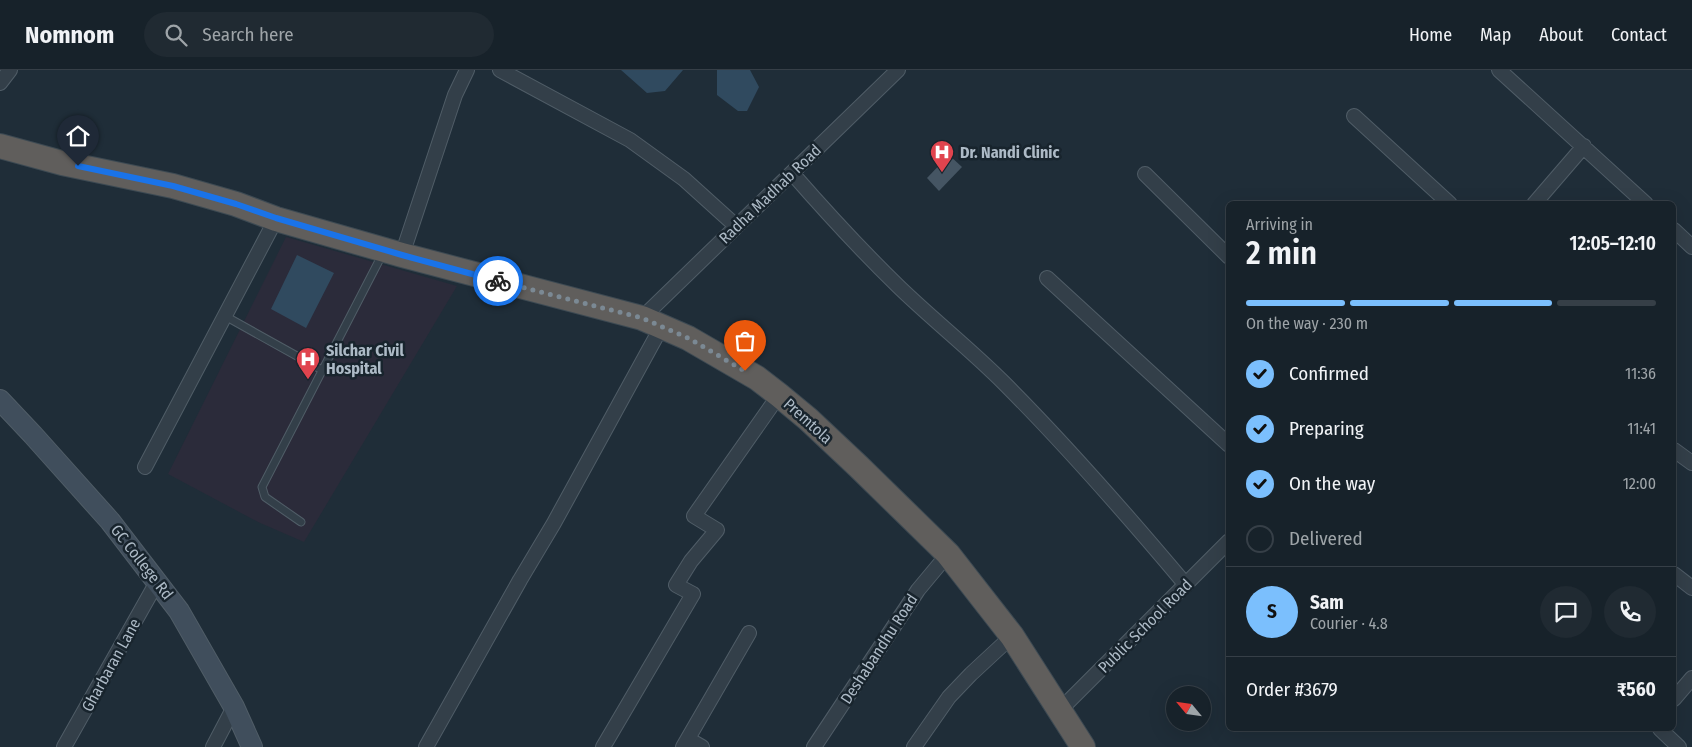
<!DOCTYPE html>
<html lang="en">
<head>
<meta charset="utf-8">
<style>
  body { margin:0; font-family:"Fira Sans Condensed",sans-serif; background:#202a32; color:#f1f3f6; height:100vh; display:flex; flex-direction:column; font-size:19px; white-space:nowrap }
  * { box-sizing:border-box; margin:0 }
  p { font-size:16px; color:#9ea4a8 }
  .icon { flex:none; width:28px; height:28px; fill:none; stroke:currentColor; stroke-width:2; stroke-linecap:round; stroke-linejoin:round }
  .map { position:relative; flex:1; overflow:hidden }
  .side { position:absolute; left:1226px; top:131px; width:450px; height:530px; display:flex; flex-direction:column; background:#17222a; border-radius:8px; box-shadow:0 5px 20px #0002,0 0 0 1px #363f47 }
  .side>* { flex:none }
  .needle { width:32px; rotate:299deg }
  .controls { position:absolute; left:1166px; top:616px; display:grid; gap:10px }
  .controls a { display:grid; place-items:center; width:45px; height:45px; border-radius:50%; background:#17222a; box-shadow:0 5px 20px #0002,0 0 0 1px #363f47; font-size:25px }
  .pin { position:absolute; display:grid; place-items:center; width:42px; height:42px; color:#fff; margin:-51px -21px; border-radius:50% 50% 50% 0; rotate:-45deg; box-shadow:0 0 5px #0007 }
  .pin .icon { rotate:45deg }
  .courier { position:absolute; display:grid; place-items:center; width:50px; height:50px; margin:-25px; border:4px solid #1a73e8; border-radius:50%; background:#fff; color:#222; box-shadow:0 1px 6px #0007 }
  .head em { font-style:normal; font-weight:600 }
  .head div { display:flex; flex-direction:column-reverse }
  .head { display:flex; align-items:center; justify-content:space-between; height:85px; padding:0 20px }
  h1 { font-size:32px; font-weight:600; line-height:38px }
  .bar { display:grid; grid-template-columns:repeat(4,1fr); gap:8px 5px; align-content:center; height:60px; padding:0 20px }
  .bar i { height:6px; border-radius:4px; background:#363f47 }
  .bar .current { background:#7bbffd }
  .bar p { grid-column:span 4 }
  .line { display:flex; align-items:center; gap:12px; padding:0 20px; border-top:1px solid #363f47 }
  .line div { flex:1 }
  .round { display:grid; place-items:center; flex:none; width:52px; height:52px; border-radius:26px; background:#202a32 }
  ol { padding:0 20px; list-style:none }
  li { display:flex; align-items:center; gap:15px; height:55px }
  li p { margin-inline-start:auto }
  li .icon { padding:5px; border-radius:50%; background:#7bbffd; color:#111; stroke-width:4 }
  li:last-child { color:#9ea4a8 }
  li i { width:28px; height:28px; border:2px solid #363f47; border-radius:50% }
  header { display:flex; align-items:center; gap:30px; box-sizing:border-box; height:70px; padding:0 25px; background:#17222a; border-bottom:1px solid #363f47 }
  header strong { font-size:24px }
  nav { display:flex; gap:28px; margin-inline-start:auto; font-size:18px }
  .search { width:350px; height:45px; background:#202a32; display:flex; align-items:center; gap:12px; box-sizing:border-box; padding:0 18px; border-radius:28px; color:#9ea4a8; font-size:19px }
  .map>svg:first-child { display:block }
  .medical { fill:#2b2b3a }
  .water { fill:#304a5f }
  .building { fill:#455563 }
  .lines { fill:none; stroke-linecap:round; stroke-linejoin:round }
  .service-casing { stroke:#505d67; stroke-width:9 }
  .minor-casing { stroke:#505d67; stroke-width:16 }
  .secondary-casing { stroke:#505d67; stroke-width:22 }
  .trunk-casing { stroke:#3d4a53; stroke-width:26 }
  .service { stroke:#333f49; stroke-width:7 }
  .minor { stroke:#333f49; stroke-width:14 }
  .secondary { stroke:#404e5c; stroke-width:20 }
  .trunk { stroke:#605e5c; stroke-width:24 }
  .done { stroke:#7b8994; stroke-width:5; stroke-dasharray:0 9 }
  .route { stroke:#1a73e8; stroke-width:6 }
  .labels { text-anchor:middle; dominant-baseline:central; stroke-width:5; stroke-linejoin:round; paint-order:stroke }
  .poi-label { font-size:16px; font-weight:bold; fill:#adbac6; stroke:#18242d; text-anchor:start }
  .street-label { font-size:16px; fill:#adbac6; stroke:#18242d }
</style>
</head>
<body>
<header>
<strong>Nomnom</strong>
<div class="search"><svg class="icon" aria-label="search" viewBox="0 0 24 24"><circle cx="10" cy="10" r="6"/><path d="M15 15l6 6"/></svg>Search here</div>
<nav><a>Home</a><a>Map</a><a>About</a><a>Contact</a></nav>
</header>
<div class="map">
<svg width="1692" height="677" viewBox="0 0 1692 677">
  <rect width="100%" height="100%" fill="#1f2d38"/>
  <!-- medical -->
  <path class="medical" d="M286 167 457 216 304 472 258 452 168 404Z"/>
  <!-- water -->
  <path class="water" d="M621 0H683L665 21 647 23Z
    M717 0H750L759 17 747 41H738L717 25Z
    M297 185 334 203 306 258 271 239Z"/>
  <!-- building -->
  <path class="building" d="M949 85 962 97 939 121 927 108Z"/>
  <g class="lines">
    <!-- service casing -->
    <g class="service-casing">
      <path id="service" d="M225 246 322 300
        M301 452 265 427 262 417 383 183"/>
    </g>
    <!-- minor casing -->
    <g class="minor-casing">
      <path id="minor" d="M500 0 630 70 684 109 736 156
        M1499 0 1646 134
        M0 13 10 0
        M1354 46 1450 134
        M792 103C826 142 861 180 898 216 932 249 970 279 1004 313 1068 377 1128 446 1186 515
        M1145 104 1229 187
        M1534 134 1584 76
        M1674 160 1692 177
        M402 185 455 25 467 0
        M1047 208 1229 375
        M642 248 898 0
        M1674 380 1692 393
        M145 397 276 149
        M1674 504 1692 518
        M1674 629 1692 608
        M1060 640 1229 471
        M1660 659 1679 677
        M688 669 702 677
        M64 677 157 512
        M213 677 234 637
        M426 677 520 510 554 453 662 256
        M603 677 693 524 676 515 691 491 717 460 694 446 779 325
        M683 677 749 563
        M814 677 918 520 948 484
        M914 677 949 627 971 604 1012 566"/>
    </g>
    <!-- secondary casing -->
    <g class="secondary-casing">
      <path id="secondary" d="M0 330 33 365 110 451 179 541 234 637 252 677"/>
    </g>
    <!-- trunk casing -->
    <g class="trunk-casing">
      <path id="trunk" d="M0 76 62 93 173 116 236 134 276 149 402 185 642 248 688 268 757 308 779 325 808 349 858 396 948 484 1012 566 1083 677"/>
    </g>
    <!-- service -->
    <use href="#service" class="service"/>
    <!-- minor -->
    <use href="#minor" class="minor"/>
    <!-- secondary -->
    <use href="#secondary" class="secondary"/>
    <!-- trunk -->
    <use href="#trunk" class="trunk"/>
  </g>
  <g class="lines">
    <!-- done -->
    <path class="done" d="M498 211 642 248 688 268 745 301"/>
    <!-- route -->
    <path class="route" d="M78 96 173 116 236 134 276 148 402 185 498 211"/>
  </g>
  <!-- icons -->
  <defs>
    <g id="hospital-pin" transform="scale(1.25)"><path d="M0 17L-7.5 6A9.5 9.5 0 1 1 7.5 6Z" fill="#e0444e" stroke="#18242d"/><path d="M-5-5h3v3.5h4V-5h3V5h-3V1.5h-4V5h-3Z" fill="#fff"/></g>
  </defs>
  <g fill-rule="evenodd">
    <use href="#hospital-pin" x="942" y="82"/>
    <use href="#hospital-pin" x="308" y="289"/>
  </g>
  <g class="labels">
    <!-- poi labels -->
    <g class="poi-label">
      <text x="960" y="82">Dr. Nandi Clinic</text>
      <text x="326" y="280">Silchar Civil<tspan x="326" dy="18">Hospital</tspan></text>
    </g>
    <!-- street labels -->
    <g class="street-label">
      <text transform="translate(770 124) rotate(-44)">Radha Madhab Road</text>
      <text transform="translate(808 351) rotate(42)">Premtola</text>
      <text transform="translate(142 492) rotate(52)">GC College Rd</text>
      <text transform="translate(1145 556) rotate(-45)">Public School Road</text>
      <text transform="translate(879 579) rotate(-57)">Deshabandhu Road</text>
      <text transform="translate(111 595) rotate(-61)">Gharbaran Lane</text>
    </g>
  </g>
</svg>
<div class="controls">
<a><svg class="needle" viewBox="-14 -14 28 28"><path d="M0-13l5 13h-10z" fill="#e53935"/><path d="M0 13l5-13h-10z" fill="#9ea4a8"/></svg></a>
</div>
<div class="pin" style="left:745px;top:301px;background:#ea580c"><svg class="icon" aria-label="bag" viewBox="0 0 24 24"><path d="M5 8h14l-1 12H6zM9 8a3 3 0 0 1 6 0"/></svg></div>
<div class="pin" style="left:78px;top:96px;background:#1f2937"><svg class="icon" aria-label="home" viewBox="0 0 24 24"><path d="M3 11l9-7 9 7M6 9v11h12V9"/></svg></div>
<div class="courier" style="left:498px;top:211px"><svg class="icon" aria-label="bike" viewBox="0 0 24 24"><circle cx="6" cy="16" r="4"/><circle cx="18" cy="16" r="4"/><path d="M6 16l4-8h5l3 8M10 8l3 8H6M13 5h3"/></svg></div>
<section class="side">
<div class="head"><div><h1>2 min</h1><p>Arriving in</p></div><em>12:05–12:10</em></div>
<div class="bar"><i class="current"></i><i class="current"></i><i class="current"></i><i></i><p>On the way · 230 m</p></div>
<ol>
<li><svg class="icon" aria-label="check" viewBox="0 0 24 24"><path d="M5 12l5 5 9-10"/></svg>Confirmed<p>11:36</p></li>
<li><svg class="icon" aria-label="check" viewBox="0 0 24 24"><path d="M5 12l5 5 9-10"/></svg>Preparing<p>11:41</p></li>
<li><svg class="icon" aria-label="check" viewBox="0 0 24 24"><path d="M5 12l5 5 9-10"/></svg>On the way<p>12:00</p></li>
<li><i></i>Delivered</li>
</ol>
<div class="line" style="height:90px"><b class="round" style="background:#7bbffd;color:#111">S</b><div><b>Sam</b><p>Courier · 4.8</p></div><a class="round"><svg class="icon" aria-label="chat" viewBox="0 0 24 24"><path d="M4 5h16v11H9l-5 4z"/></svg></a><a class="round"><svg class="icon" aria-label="phone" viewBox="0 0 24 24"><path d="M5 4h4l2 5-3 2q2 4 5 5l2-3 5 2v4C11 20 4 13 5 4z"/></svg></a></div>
<div class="line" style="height:65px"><div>Order #3679</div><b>₹560</b></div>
</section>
</div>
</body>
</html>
